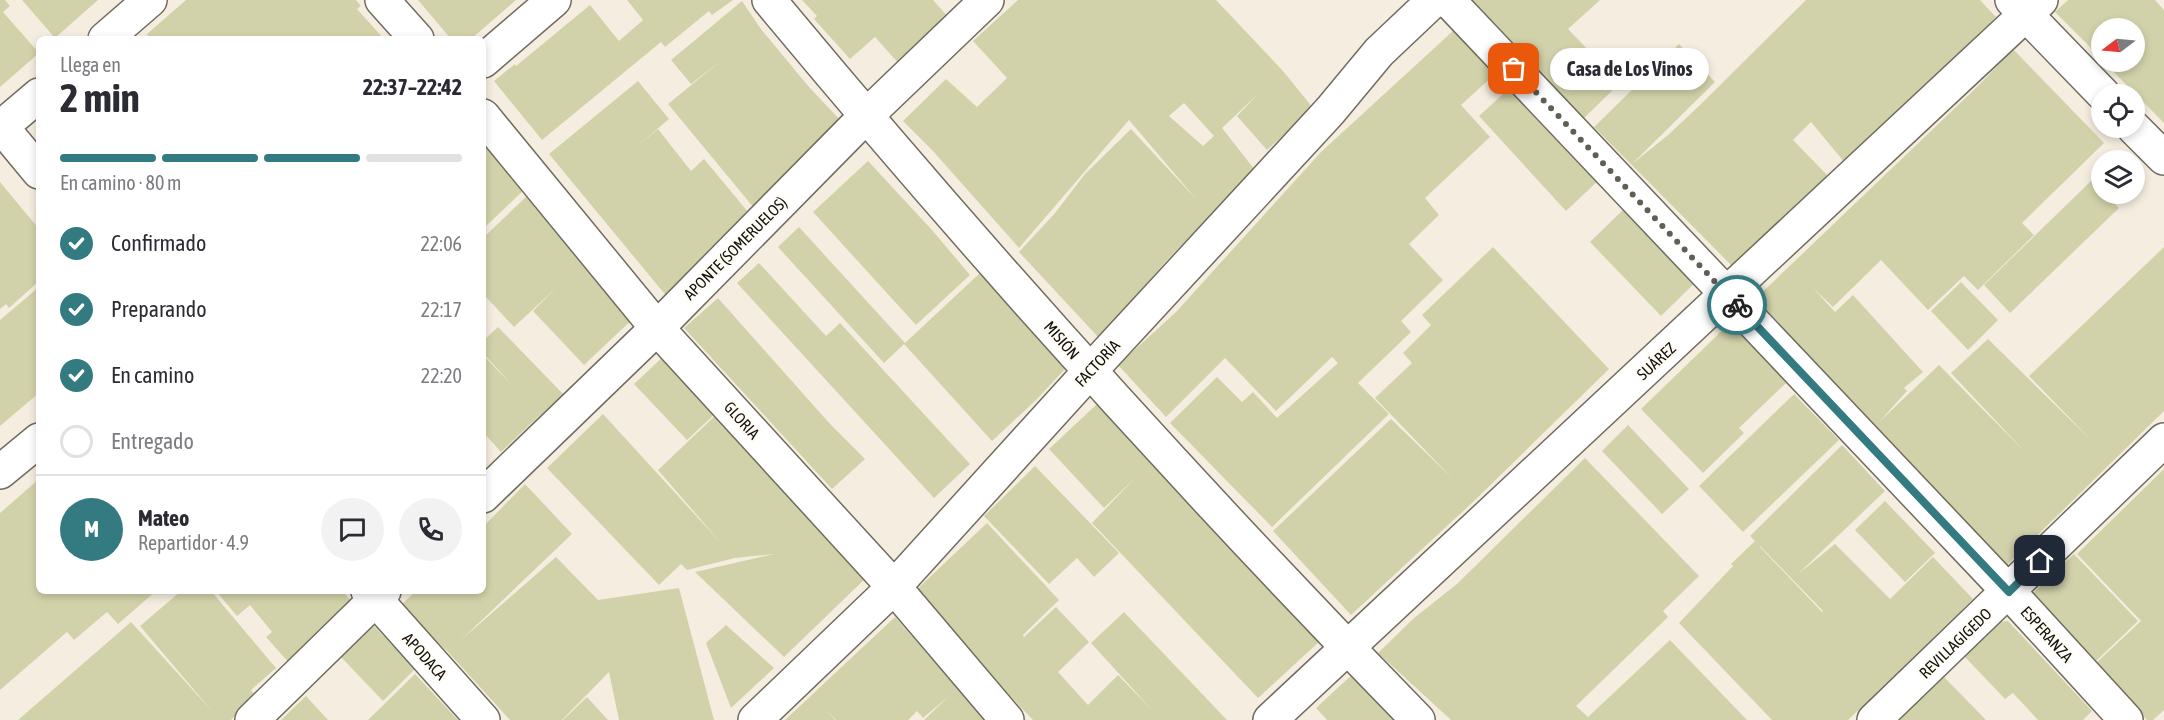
<!DOCTYPE html>
<html lang="es">
<head>
<meta charset="utf-8">
<style>
  body { margin:0; font-family:"Asap Condensed",sans-serif; background:#f2f2f3; color:#2b2b33; height:100vh; display:flex; flex-direction:column; font-size:22px; white-space:nowrap }
  * { box-sizing:border-box; margin:0 }
  p { font-size:20px; color:#7c7c81 }
  .icon { flex:none; width:33px; height:33px; fill:none; stroke:currentColor; stroke-width:2; stroke-linecap:round; stroke-linejoin:round }
  .map { position:relative; flex:1; overflow:hidden }
  .details { position:absolute; left:36px; top:36px; width:450px; height:558px; display:flex; flex-direction:column; background:#fff; border-radius:9px; box-shadow:0 3px 9px #0003 }
  .details>* { flex:none }
  .needle { width:39px; rotate:254deg }
  .tools { position:absolute; left:2091px; top:18px; display:grid; gap:12px }
  .tools a { display:grid; place-items:center; width:54px; height:54px; border-radius:50%; background:#fff; box-shadow:0 3px 9px #0003; font-size:30px }
  .pin { position:absolute; display:grid; place-items:center; width:51px; height:51px; color:#fff; margin:-26px; border-radius:12px; box-shadow:0 3px 9px #0006 }
  .courier { position:absolute; display:grid; place-items:center; width:60px; height:60px; margin:-30px; border:4px solid #337b81; border-radius:50%; background:#fff; color:#222; box-shadow:0 2px 8px #0007 }
  .bubble { position:absolute; height:42px; border-radius:21px; background:#fff; box-shadow:0 3px 9px #0003; font-size:20px; font-weight:700; line-height:42px; text-align:center }
  .summary em { font-style:normal; font-weight:700 }
  .summary div { display:flex; flex-direction:column-reverse }
  .summary { display:flex; align-items:center; justify-content:space-between; height:102px; padding:0 24px }
  h1 { font-size:39px; font-weight:700; line-height:45px }
  .bar { display:grid; grid-template-columns:repeat(4,1fr); gap:9px 6px; align-content:center; height:72px; padding:0 24px }
  .bar i { height:8px; border-radius:4px; background:#e1e1e2 }
  .bar .on { background:#337b81 }
  .bar p { grid-column:span 4 }
  .line { display:flex; align-items:center; gap:15px; padding:0 24px; border-top:2px solid #e1e1e2 }
  .line div { flex:1 }
  .round { display:grid; place-items:center; flex:none; width:63px; height:63px; border-radius:32px; background:#f2f2f3 }
  ol { padding:0 24px; list-style:none }
  li { display:flex; align-items:center; gap:18px; height:66px }
  li p { margin-inline-start:auto }
  li .icon { padding:6px; border-radius:50%; background:#337b81; color:#fff; stroke-width:4 }
  li:last-child { color:#7c7c81 }
  li i { width:33px; height:33px; border:3px solid #e1e1e2; border-radius:50% }
  .map>svg:first-child { display:block }
  .building { fill:#d2d2aa; fill-rule:evenodd }
  .lines { fill:none; stroke-linecap:round; stroke-linejoin:round }
  .minor-casing { stroke:#726c60; stroke-width:36 }
  .minor { stroke:#fff; stroke-width:33 }
  .done { stroke:#615e56; stroke-width:6; stroke-dasharray:0 10.8 }
  .route { stroke:#337b81; stroke-width:8 }
  .labels { text-anchor:middle; dominant-baseline:central; stroke-width:5; stroke-linejoin:round; paint-order:stroke }
  .street-label { font-size:16px; fill:#12100b; stroke:#fffcf6 }
</style>
</head>
<body>
<div class="map">
<svg width="2164" height="720" viewBox="0 0 2164 720">
  <rect width="100%" height="100%" fill="#f5eee0"/>
  <!-- building -->
  <path class="building" d="M0 0H5L10 6 3 12 39 53 0 87Z
    M22 0H98L55 38Z
    M186 0H356L361 6 357 9 384 39H151L147 34Z
    M418 0H516L471 39H451Z
    M627 0H733L712 15 709 11 665 47 661 42 542 140 494 81 515 64 516 66 590 5 619 41 643 20Z
    M802 0H933L950 19 900 65 875 37 850 59 814 19 817 16Z
    M1018 0H1216L1283 71 1313 108 1267 150 1237 116 1258 94 1222 128 1255 170 1167 260 1099 338 1019 252 1055 213 1085 174 1131 129 1197 200 1129 120 1019 248 932 150 903 121 946 79 977 107 1007 78 973 41ZM1184 103 1214 136 1203 146 1169 116Z
    M1465 0H1600L1568 29 1620 83 1580 122Z
    M1806 0H1980L1996 17 1845 163 1811 122 1793 140 1830 178 1736 270 1594 127 1679 44 1715 82 1632 164 1668 135 1700 105Z
    M2068 0H2155L2164 10V123L2104 62H2134V28H2102V59L2055 12Z
    M742 1 761 29 809 87 843 123 781 178 754 208 668 104 722 60 691 84 671 60Z
    M1454 30 1495 74 1461 105 1490 137 1425 198 1439 215 1409 244 1443 280 1401 321 1411 332 1358 383 1389 414 1272 527 1170 423 1217 377 1242 402 1253 392 1277 418 1338 363 1332 357 1276 411 1225 358 1166 417 1118 365 1176 312 1321 152Z
    M2013 49 2104 143 2022 223 2034 235 1978 290 1964 276 1928 310 1881 260 1833 307 1813 288 1835 312 1853 295 1923 372 1904 388 1907 391 1879 422 1939 365 2026 453 1951 373 1988 339 2091 440 2029 376 2164 247V411L2005 567 1753 301 1978 86Z
    M638 81 669 119 636 147 658 129 691 171 704 159 749 213 668 298 549 154Z
    M1514 84 1601 178 1566 211 1479 116Z
    M483 142 526 188 483 229Z
    M868 161 932 230 970 275 916 325 813 212Z
    M2092 180 2102 189V194H2105L2119 208 2010 313 1984 285Z
    M0 182 39 229V281L9 308 6 304 0 309Z
    M531 192 637 315 584 365 533 311 556 288 514 327 486 297 483 299V238Z
    M1628 205 1699 279 1661 316 1590 242Z
    M799 227 905 343 980 273 1066 368 1036 400 992 441 904 344 884 363 778 247Z
    M1493 247 1609 369 1474 501 1351 615 1273 531 1391 419 1451 477 1375 398 1412 363 1403 353 1431 325 1422 315Z
    M759 263 826 336 840 323 970 464 934 498 737 283Z
    M1961 282 1998 320 1968 350 1931 311Z
    M39 287V393L0 426V320Z
    M718 298 831 425 865 459 832 489 684 328Z
    M1730 323 1787 382 1739 428 1744 433 1703 473 1641 409Z
    M498 327 565 396 540 415 501 452 483 432V355L512 385 483 353V341Z
    M665 355 718 411 687 440 634 384Z
    M1794 394 1839 440 1743 532 1699 486Z
    M1097 404 1178 488 1319 642 1258 698 1092 523 1134 479 1104 508 1049 449Z
    M718 413 867 577 784 657 695 572 774 554 735 558 687 570 681 564 659 585 547 468 603 414 721 543 658 470Z
    M1628 425 1689 489 1662 514 1602 451Z
    M1842 445 1885 491 1798 574 1835 544 1890 599 1933 557 1973 599 1848 720H1772L1679 623 1733 566 1731 564 1755 541 1750 536ZM1760 546 1823 611 1822 612 1760 547Z
    M1585 458 1699 576 1663 611 1668 617 1576 706 1588 717 1670 640 1747 720H1451L1378 653 1414 618 1457 584Z
    M1035 466 1119 553 1094 577 1077 558 1049 584 984 516Z
    M2164 469V710L2153 720H2147L2095 664 2141 621 2077 554Z
    M39 479V591H156L118 624 107 612 74 640 67 632 0 690V513Z
    M525 484 572 534 461 640 556 557 598 600 679 588 714 720H619L609 672 562 720H510L448 652 400 606 416 591H483V527Z
    M1885 501 1935 553 1905 582 1855 530Z
    M987 523 1059 600 1023 635 1024 637 1056 607 1089 642 1058 672 1088 705 1118 675 1153 711 1091 643 1124 612 1227 720H1033L913 593Z
    M2074 554 2138 621 2093 664 2029 597Z
    M181 591H211L276 668 251 690 255 695 231 720H18L131 622 212 711 140 626Z
    M216 591H342L354 604 290 664 266 637 272 632 250 605 237 616Z
    M895 617 985 720H924L949 696 923 718 917 711 908 720H836L826 710 835 720H785Z
    M2008 621 2092 711 2083 720H2038L2013 693 2005 699 1963 655 1998 622Z
    M373 625 415 669 383 701 340 656Z
    M726 625 774 668 731 708 706 643Z
    M1356 671 1401 720H1327L1316 708Z
    M415 674 458 720H368Z
    M1944 677 1986 720H1900L1915 705Z
    M306 696 328 720H281Z
    M587 697 608 720H563Z"/>
  <g class="lines">
    <!-- minor casing -->
    <g class="minor-casing">
      <path id="minor" d="M382 0 417 39
        M769 0C975 248 1192 489 1418 720
        M1448 0 2009 592 2126 720
        M2012 0 2103 94
        M105 39 150 0
        M483 61 554 0
        M483 116 657 328 894 587 1007 720
        M0 125 39 172
        M0 128 39 95
        M2134 128 2164 158
        M0 472 39 440
        M483 496 657 328 866 116 987 0
        M368 591 483 720
        M252 720 384 591
        M755 720 894 587 1090 371 1330 111 1379 52 1434 0
        M1270 720 2041 0
        M1874 720 2164 440"/>
    </g>
    <!-- minor -->
    <use href="#minor" class="minor"/>
  </g>
  <g class="lines">
    <!-- done -->
    <path class="done" d="M1514 69 1737 305"/>
    <!-- route -->
    <path class="route" d="M1737 305 2009 592 2040 561"/>
  </g>
  <g class="labels">
    <!-- street labels -->
    <g class="street-label">
      <text transform="translate(735 248) rotate(-45)">APONTE (SOMERUELOS)</text>
      <text transform="translate(1062 340) rotate(49)">MISIÓN</text>
      <text transform="translate(1656 361) rotate(-43)">SUÁREZ</text>
      <text transform="translate(1097 363) rotate(-47)">FACTORÍA</text>
      <text transform="translate(742 420) rotate(48)">GLORIA</text>
      <text transform="translate(2047 634) rotate(48)">ESPERANZA</text>
      <text transform="translate(1955 643) rotate(-44)">REVILLAGIGEDO</text>
      <text transform="translate(425 656) rotate(48)">APODACA</text>
    </g>
  </g>
</svg>
<div class="tools">
<a><svg class="needle" viewBox="-14 -14 28 28"><path d="M0-13l5 13h-10z" fill="#e53935"/><path d="M0 13l5-13h-10z" fill="#7c7c81"/></svg></a>
<a><svg class="icon" aria-label="locate" viewBox="0 0 24 24"><circle cx="12" cy="12" r="6"/><path d="M12 2v4M12 18v4M2 12h4M18 12h4"/></svg></a>
<a><svg class="icon" aria-label="layers" viewBox="0 0 24 24"><path d="M12 4l9 5-9 5-9-5zM3 14l9 5 9-5"/></svg></a>
</div>
<div class="pin" style="left:1514px;top:69px;background:#ea580c"><svg class="icon" aria-label="bag" viewBox="0 0 24 24"><path d="M5 8h14l-1 12H6zM9 8a3 3 0 0 1 6 0"/></svg></div>
<div class="pin" style="left:2040px;top:561px;background:#1f2937"><svg class="icon" aria-label="home" viewBox="0 0 24 24"><path d="M3 11l9-7 9 7M6 9v11h12V9"/></svg></div>
<div class="courier" style="left:1737px;top:305px"><svg class="icon" aria-label="bike" viewBox="0 0 24 24"><circle cx="6" cy="16" r="4"/><circle cx="18" cy="16" r="4"/><path d="M6 16l4-8h5l3 8M10 8l3 8H6M13 5h3"/></svg></div>
<div class="bubble" style="left:1550px;top:48px;width:159px">Casa de Los Vinos</div>
<section class="details">
<div class="summary"><div><h1>2 min</h1><p>Llega en</p></div><em>22:37–22:42</em></div>
<div class="bar"><i class="on"></i><i class="on"></i><i class="on"></i><i></i><p>En camino · 80 m</p></div>
<ol>
<li><svg class="icon" aria-label="check" viewBox="0 0 24 24"><path d="M5 12l5 5 9-10"/></svg>Confirmado<p>22:06</p></li>
<li><svg class="icon" aria-label="check" viewBox="0 0 24 24"><path d="M5 12l5 5 9-10"/></svg>Preparando<p>22:17</p></li>
<li><svg class="icon" aria-label="check" viewBox="0 0 24 24"><path d="M5 12l5 5 9-10"/></svg>En camino<p>22:20</p></li>
<li><i></i>Entregado</li>
</ol>
<div class="line" style="height:108px"><b class="round" style="background:#337b81;color:#fff">M</b><div><b>Mateo</b><p>Repartidor · 4.9</p></div><a class="round"><svg class="icon" aria-label="chat" viewBox="0 0 24 24"><path d="M4 5h16v11H9l-5 4z"/></svg></a><a class="round"><svg class="icon" aria-label="phone" viewBox="0 0 24 24"><path d="M5 4h4l2 5-3 2q2 4 5 5l2-3 5 2v4C11 20 4 13 5 4z"/></svg></a></div>
</section>
</div>
</body>
</html>
